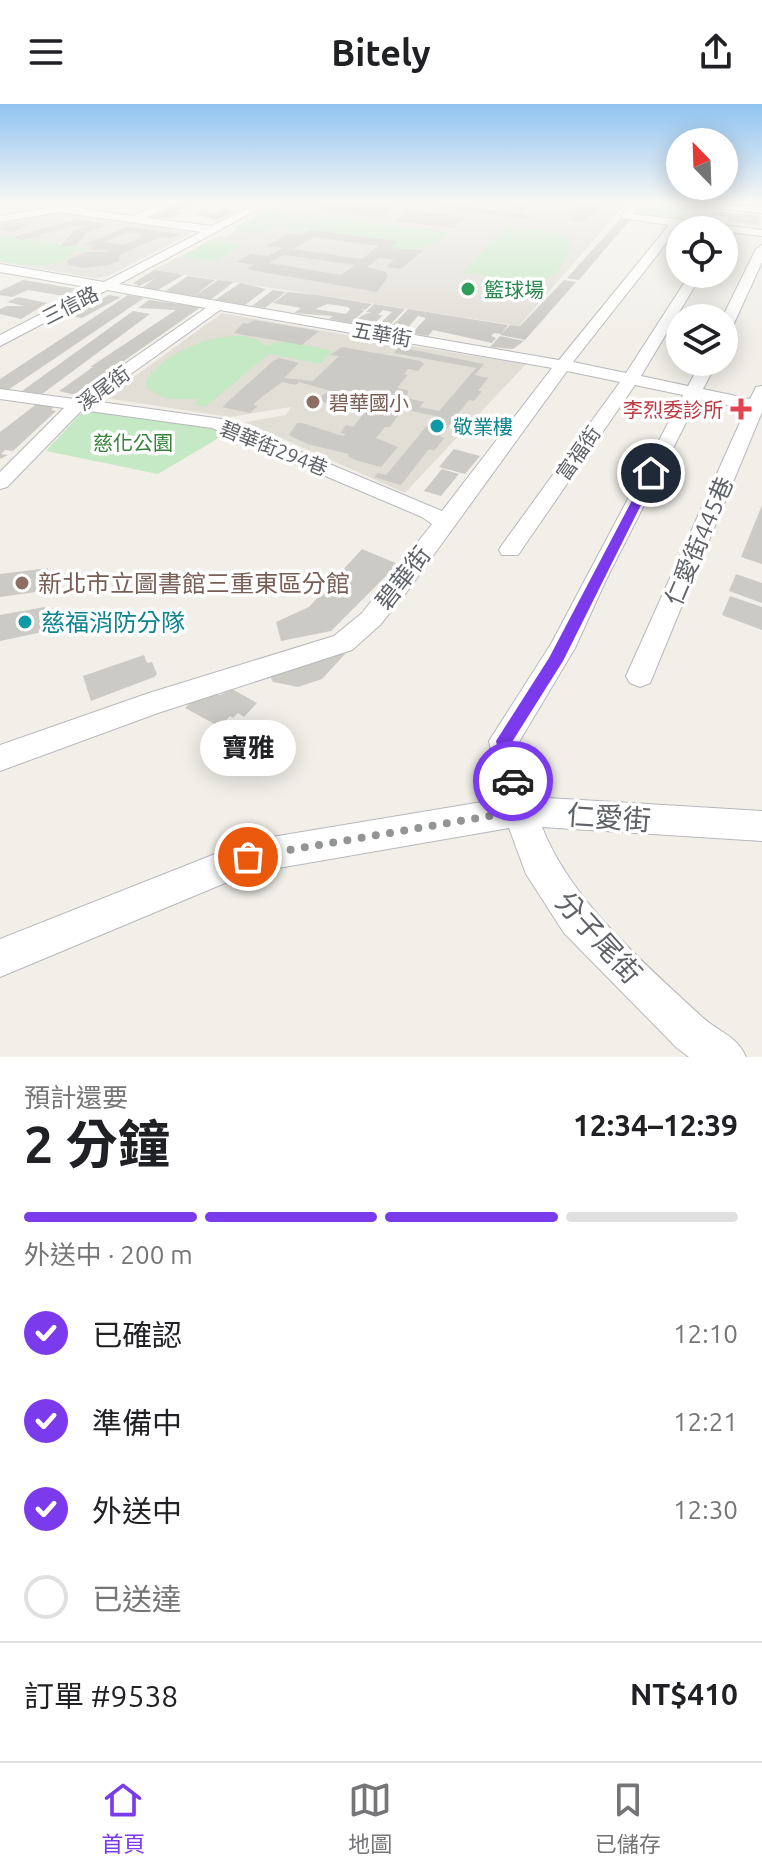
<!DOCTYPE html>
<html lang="zh-TW">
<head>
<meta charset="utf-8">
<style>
  body { margin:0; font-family:Ubuntu,"Noto Sans TC",sans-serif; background:#f6f6f6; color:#202124; height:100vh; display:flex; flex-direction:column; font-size:30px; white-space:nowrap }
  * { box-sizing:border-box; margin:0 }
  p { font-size:26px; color:#757577 }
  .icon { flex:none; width:44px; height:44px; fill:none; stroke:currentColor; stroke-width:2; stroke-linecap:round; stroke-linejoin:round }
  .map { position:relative; height:953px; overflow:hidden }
  .sheet { display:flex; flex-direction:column; background:#fff; flex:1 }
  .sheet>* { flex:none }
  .needle { width:52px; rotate:337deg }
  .fabs { position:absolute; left:666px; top:24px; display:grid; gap:16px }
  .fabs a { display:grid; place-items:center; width:72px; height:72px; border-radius:50%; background:#fff; box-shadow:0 4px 20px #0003; font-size:40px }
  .pin { position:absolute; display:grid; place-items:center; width:68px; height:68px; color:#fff; margin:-34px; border:4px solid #fff; border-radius:50%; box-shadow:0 2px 8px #0007 }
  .courier { position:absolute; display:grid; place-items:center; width:80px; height:80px; margin:-40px; border:6px solid #7c3aed; border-radius:50%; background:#fff; color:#222; box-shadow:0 2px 10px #0007 }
  .bubble { position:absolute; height:56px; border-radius:28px; background:#fff; box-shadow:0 4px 20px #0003; font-size:26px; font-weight:700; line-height:56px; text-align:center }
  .overview em { font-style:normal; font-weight:700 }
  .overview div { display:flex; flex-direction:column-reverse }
  .overview { display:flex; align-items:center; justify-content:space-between; height:136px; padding:0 24px }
  h1 { font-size:52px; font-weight:700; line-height:60px }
  .bar { display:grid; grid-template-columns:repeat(4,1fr); gap:12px 8px; align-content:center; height:96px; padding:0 24px }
  .bar i { height:10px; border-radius:6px; background:#e0e0e0 }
  .bar .on { background:#7c3aed }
  .bar p { grid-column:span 4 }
  .line { display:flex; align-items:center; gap:20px; padding:0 24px; border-top:2px solid #e0e0e0 }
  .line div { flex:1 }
  ol { padding:0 24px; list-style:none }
  li { display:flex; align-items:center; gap:24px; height:88px }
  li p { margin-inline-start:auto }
  li .icon { padding:8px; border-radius:50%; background:#7c3aed; color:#fff; stroke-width:4 }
  li:last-child { color:#757577 }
  li i { width:44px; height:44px; border:4px solid #e0e0e0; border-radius:50% }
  header { display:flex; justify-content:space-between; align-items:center; height:104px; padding:0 24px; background:#fff; font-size:36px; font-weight:700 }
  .menu { display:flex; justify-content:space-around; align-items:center; height:112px; border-top:2px solid #e0e0e0; background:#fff; font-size:22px; color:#757577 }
  .menu a { display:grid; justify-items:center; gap:4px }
  .menu .on { color:#7c3aed }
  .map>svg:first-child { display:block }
  .education { fill:#e1ded6 }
  .green { fill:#c5e8c5 }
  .building { fill:#cccac5; fill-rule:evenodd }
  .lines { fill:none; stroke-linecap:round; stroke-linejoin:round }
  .minor-casing { stroke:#b5b8bc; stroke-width:2 }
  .minor { fill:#fff; fill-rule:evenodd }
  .route { fill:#7c3aed }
  .done { stroke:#929495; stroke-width:8; stroke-dasharray:0 14.4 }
  .leisure-dot { fill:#2e9e5b; stroke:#fff; stroke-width:3 }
  .education-dot { fill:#8d6e63; stroke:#fff; stroke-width:3 }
  .health-dot { fill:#e0444e; stroke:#fff; stroke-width:3 }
  .culture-dot { fill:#0f9aa8; stroke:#fff; stroke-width:3 }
  .labels { text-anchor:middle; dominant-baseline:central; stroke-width:7; stroke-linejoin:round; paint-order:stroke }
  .far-leisure-label { font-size:20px; fill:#27864d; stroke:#fff; text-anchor:start }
  .far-street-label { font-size:20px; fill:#5f6368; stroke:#fff }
  .far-education-label { font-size:20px; fill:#785e54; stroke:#fff; text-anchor:start }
  .far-health-label { font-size:20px; fill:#be3a42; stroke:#fff; text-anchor:end }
  .far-culture-label { font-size:20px; fill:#0d838f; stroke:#fff; text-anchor:start }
  .far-park-label { font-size:20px; fill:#348238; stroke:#fff }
  .street-label { font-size:24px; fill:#5f6368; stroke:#fff }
  .education-label { font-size:24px; fill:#785e54; stroke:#fff; text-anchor:start }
  .culture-label { font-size:24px; fill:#0d838f; stroke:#fff; text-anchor:start }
  .near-street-label { font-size:28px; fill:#5f6368; stroke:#fff }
</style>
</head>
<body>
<header><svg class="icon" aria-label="menu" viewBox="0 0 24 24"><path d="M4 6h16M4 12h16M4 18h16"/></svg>Bitely<svg class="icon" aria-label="share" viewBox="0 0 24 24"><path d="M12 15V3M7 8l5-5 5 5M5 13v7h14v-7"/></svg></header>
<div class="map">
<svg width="762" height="953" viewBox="0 0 762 953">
  <rect width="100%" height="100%" fill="#f1efe8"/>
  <!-- education -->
  <path class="education" d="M284 98H620L626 99 519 222 154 166 219 132 225 133 238 125 234 124Z
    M61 108 134 119 128 123 142 120 192 129 108 172 95 174 0 158V118Z
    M222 209 398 240 526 260 405 389 245 318 286 311 291 303 230 313 105 294Z"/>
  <!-- green -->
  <path class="green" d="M646 98 690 100 683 118 638 111Z
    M270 105 296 111 265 129 233 128 238 125 234 124Z
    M303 110 448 128C425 147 419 148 390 144L397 137 277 125Z
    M508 121 516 122 513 127C532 125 562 124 573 140 568 150 560 167 551 173 531 186 493 179 474 168L471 170 461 169Z
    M0 131 90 145 75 147C61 168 22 161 0 157Z
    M212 136 241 142 214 157 181 153Z
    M242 232 256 235 266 242C280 232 315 244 333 247L320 260 269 250 205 303 194 300 199 295H167L147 285 146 277C162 250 211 230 242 232Z
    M84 306 205 323 227 329 158 370 46 347Z"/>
  <!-- building -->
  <path class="building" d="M185 98H195L175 107 182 109 172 114H151Z
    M333 98H370L395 102 382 109 387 111 385 113 377 114 318 104 329 102V99Z
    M440 98H458L453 101 518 109 522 106 510 105 519 98H535L522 110 531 111 527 115 433 102Z
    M585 98 598 100 592 106H599L581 118 567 116Z
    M223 105 238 106 217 116 195 110 201 107 216 109Z
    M408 107 465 113 453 124 395 117Z
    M713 107 760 112 759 121 728 117V113L712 111Z
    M622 113 631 115 579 176 567 174Z
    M84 116 107 121 87 129 75 142 60 143 73 127 85 122 76 121 40 131 42 133 21 136 14 133 70 117Z
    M1 118H10L30 121 12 128 0 126Z
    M126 123 181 130 171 134 160 133 135 144 120 151 119 157 110 161 84 164 68 161 67 156 85 148H104L109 146H88L95 142 84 141ZM127 128 145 131 124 141 105 138Z
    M309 126 398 137 390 144 423 146 401 165 386 163 394 156 379 154 367 163 386 168 388 173 377 188 246 165 254 161 236 158 251 150 268 152 283 144 266 142 289 129 301 131ZM314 133 379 142 362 155 293 145ZM284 151 355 161 341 171 269 159Z
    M154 166 173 169 183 171 158 186 141 184 156 174 139 182 133 179Z
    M188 172 215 176 194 192 164 188Z
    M23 176 30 177 77 185 64 192 28 186 12 193 0 191V187Z
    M218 176 234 178 210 196 193 193Z
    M564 176 576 178 525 236 500 231 510 221 520 222Z
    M240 179 266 185 245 201 215 196Z
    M273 186 286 188 265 204 252 202Z
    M288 188 317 191 372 200 365 206 361 205 364 207 351 219 329 215 333 212 294 209 301 204 273 199ZM328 200 348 203 350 205 346 210 315 205Z
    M109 191 121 193 82 214 70 212Z
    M128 191 144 194 8 286 0 285V275Z
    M18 193 47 199 21 215 0 210V205L7 202H24L7 198Z
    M149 196 201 203 75 291 59 287 93 263H90L176 206 138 204Z
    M374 200 405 205 391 220H394L408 205 508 221 501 230 494 229 491 232 496 234 492 239 433 226 428 232 412 229 426 214 418 212 404 228 376 223 392 208 383 206 378 211H383L372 222 353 219 363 211 371 208H366Z
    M133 207 150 210 42 290 22 287Z
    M254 216 319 227 302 241 234 229 243 219 248 220Z
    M500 232 524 237 513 245 490 243Z
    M342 243 421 257 424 260 418 267 408 265 404 270 408 271 397 284 408 286 407 294 424 298 420 303 439 307 476 264 394 249 399 243 484 260 475 271 488 274 478 287H482L474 297 469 296 440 333 444 334 434 347 429 345 401 381 374 373 378 369 386 371 435 312 407 306 411 301 404 299 400 305H403L390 323H385L376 334 398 343 381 363 355 356 348 352 349 350 307 340 289 331 297 319H302L343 332 346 330 340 329 346 321 353 323 376 294 354 291 349 300 332 302 320 296 322 291 331 287 299 278 296 281 282 278 258 296 253 301 258 302 250 309 222 303 273 257 279 254 299 259 284 274 313 277 339 252 330 251Z
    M38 299 56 301 51 306 56 307 13 347 5 346 1 350 8 351 0 355V328Z
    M454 345 480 352 465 370 439 363Z
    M442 365 459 370 441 392 424 387Z
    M762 401V460L741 453Z
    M362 445 398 460 331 527 281 537 276 518 309 503Z
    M48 464 43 487 0 493V470Z
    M736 470 762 479V499L729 487Z
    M730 492 762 503V526L722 511Z
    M45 503 52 526 0 537V511Z
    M340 546 345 550 322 575 298 583 273 578 270 572Z
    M144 551 147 559 152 558 157 570 154 573 91 597 83 572Z
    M232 585 257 599 244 613 238 609 233 614 230 612 220 623 185 604 201 588 209 586 220 591Z"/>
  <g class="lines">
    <!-- minor casing -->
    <g class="minor-casing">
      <path id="minor" d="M164 98H178L146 114 212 122 259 98H272L119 180 559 256 669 121 622 114 621 112 631 98H641L633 110 762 126V132L680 122 573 258 626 269 690 170H702L641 272 688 282 701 258H717L703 285 750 295 756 283 762 282V308L650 579 640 583 630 579 626 572 746 305 698 295 606 476 575 544 519 638 532 693 762 707V737L542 723C571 797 644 859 702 913 719 928 737 932 746 953H689L677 944 564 829 526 770 509 724 249 769 0 873V835L248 737 500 695 489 637 551 540 683 291 635 281 518 451H502L499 446 502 441 620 278 567 267 406 489 380 521 352 546 158 609 0 667V641L149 589 334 532 362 509 432 420 422 413 212 324 82 306 7 383 0 385V368L64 304 0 295V285L74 295 206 204 107 186 0 242V231L92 184 0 168V160L104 178 201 128 59 108 0 118V112L76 99 81 102 79 104 132 112ZM220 206 552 264 442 407 222 315 93 297Z
        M680 98 762 103V109L685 101Z
        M762 141V158L731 226 724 230 722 214 756 145Z"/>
    </g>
    <!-- minor -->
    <use href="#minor" class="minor"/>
  </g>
  <!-- sky -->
  <linearGradient id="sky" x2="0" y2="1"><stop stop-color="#8fc3f1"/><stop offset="0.42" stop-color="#f9f8f5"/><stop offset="1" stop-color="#f9f8f5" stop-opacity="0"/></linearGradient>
  <rect width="762" height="232" fill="url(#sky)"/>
  <!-- route -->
  <path class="route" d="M648 366 657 369 563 557 512 638 521 677 519 682H507L496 637 549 554Z"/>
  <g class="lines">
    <!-- done -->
    <path class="done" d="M248 753 519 707 513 677"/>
  </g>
  <!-- markers -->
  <circle class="leisure-dot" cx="468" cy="185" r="8"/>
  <g class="education-dot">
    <circle cx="313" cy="298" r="8"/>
    <circle cx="22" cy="479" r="8"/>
  </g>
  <path class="health-dot" d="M737 293h8v8h8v8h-8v8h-8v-8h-8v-8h8z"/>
  <g class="culture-dot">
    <circle cx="437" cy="322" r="8"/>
    <circle cx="25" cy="518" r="8"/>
  </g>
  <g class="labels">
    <!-- far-leisure labels -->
    <g class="far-leisure-label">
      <text x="484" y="185">籃球場</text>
    </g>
    <!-- far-street labels -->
    <g class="far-street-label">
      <text transform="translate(70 201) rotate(-27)">三信路</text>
      <text transform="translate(382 230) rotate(10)">五華街</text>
      <text transform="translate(103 284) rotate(-36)">溪尾街</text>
      <text transform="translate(274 344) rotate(22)">碧華街294巷</text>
      <text transform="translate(578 349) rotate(-55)">富福街</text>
    </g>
    <!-- far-education labels -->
    <g class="far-education-label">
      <text x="329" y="298">碧華國小</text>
    </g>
    <!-- far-health labels -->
    <g class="far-health-label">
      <text x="723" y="305">李烈委診所</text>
    </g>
    <!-- far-culture labels -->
    <g class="far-culture-label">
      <text x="453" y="322">敬業樓</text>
    </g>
    <!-- far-park labels -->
    <g class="far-park-label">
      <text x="133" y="338">慈化公園</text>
    </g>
    <!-- street labels -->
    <g class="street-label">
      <text transform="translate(699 437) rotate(-67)">仁愛街445巷</text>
      <text transform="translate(403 474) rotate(-52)">碧華街</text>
    </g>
    <!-- education labels -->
    <g class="education-label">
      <text x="38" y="479">新北市立圖書館三重東區分館</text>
    </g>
    <!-- culture labels -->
    <g class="culture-label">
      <text x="41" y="518">慈福消防分隊</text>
    </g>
    <!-- near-street labels -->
    <g class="near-street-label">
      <text transform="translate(609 713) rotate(4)">仁愛街</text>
      <text transform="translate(599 833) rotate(48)">分子尾街</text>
    </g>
  </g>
</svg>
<div class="fabs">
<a><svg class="needle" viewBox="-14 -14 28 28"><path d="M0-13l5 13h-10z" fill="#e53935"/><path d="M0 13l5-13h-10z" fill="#757577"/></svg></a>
<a><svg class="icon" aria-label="locate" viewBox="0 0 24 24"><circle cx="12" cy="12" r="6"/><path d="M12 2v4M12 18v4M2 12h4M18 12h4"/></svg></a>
<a><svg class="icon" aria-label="layers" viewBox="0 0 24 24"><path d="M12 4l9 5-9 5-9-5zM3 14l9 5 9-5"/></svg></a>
</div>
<div class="pin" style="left:248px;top:753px;background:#ea580c"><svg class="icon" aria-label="bag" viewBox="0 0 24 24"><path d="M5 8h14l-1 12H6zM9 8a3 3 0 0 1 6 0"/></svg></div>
<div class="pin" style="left:651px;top:369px;background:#1f2937"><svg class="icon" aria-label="home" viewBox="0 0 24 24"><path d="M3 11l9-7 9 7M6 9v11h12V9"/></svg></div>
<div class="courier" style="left:513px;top:677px"><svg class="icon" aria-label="car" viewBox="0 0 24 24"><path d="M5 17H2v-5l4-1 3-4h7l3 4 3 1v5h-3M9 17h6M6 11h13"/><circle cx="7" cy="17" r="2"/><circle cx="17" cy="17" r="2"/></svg></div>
<div class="bubble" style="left:200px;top:616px;width:96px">寶雅</div>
</div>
<section class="sheet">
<div class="overview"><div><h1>2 分鐘</h1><p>預計還要</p></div><em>12:34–12:39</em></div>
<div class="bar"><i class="on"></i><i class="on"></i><i class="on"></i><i></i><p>外送中 · 200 m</p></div>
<ol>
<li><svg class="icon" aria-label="check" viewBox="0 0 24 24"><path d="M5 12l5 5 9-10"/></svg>已確認<p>12:10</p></li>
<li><svg class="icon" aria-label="check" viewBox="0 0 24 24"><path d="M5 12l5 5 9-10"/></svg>準備中<p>12:21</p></li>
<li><svg class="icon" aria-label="check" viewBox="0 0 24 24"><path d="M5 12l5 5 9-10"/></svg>外送中<p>12:30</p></li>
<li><i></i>已送達</li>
</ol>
<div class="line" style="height:104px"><div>訂單 #9538</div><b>NT$410</b></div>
</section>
<nav class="menu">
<a class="on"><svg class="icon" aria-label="home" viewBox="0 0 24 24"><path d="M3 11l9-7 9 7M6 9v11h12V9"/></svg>首頁</a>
<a><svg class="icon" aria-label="map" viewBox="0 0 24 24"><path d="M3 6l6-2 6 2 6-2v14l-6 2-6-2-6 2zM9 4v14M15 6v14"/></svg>地圖</a>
<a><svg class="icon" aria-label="saved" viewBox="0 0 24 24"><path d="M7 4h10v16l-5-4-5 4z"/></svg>已儲存</a>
</nav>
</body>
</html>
